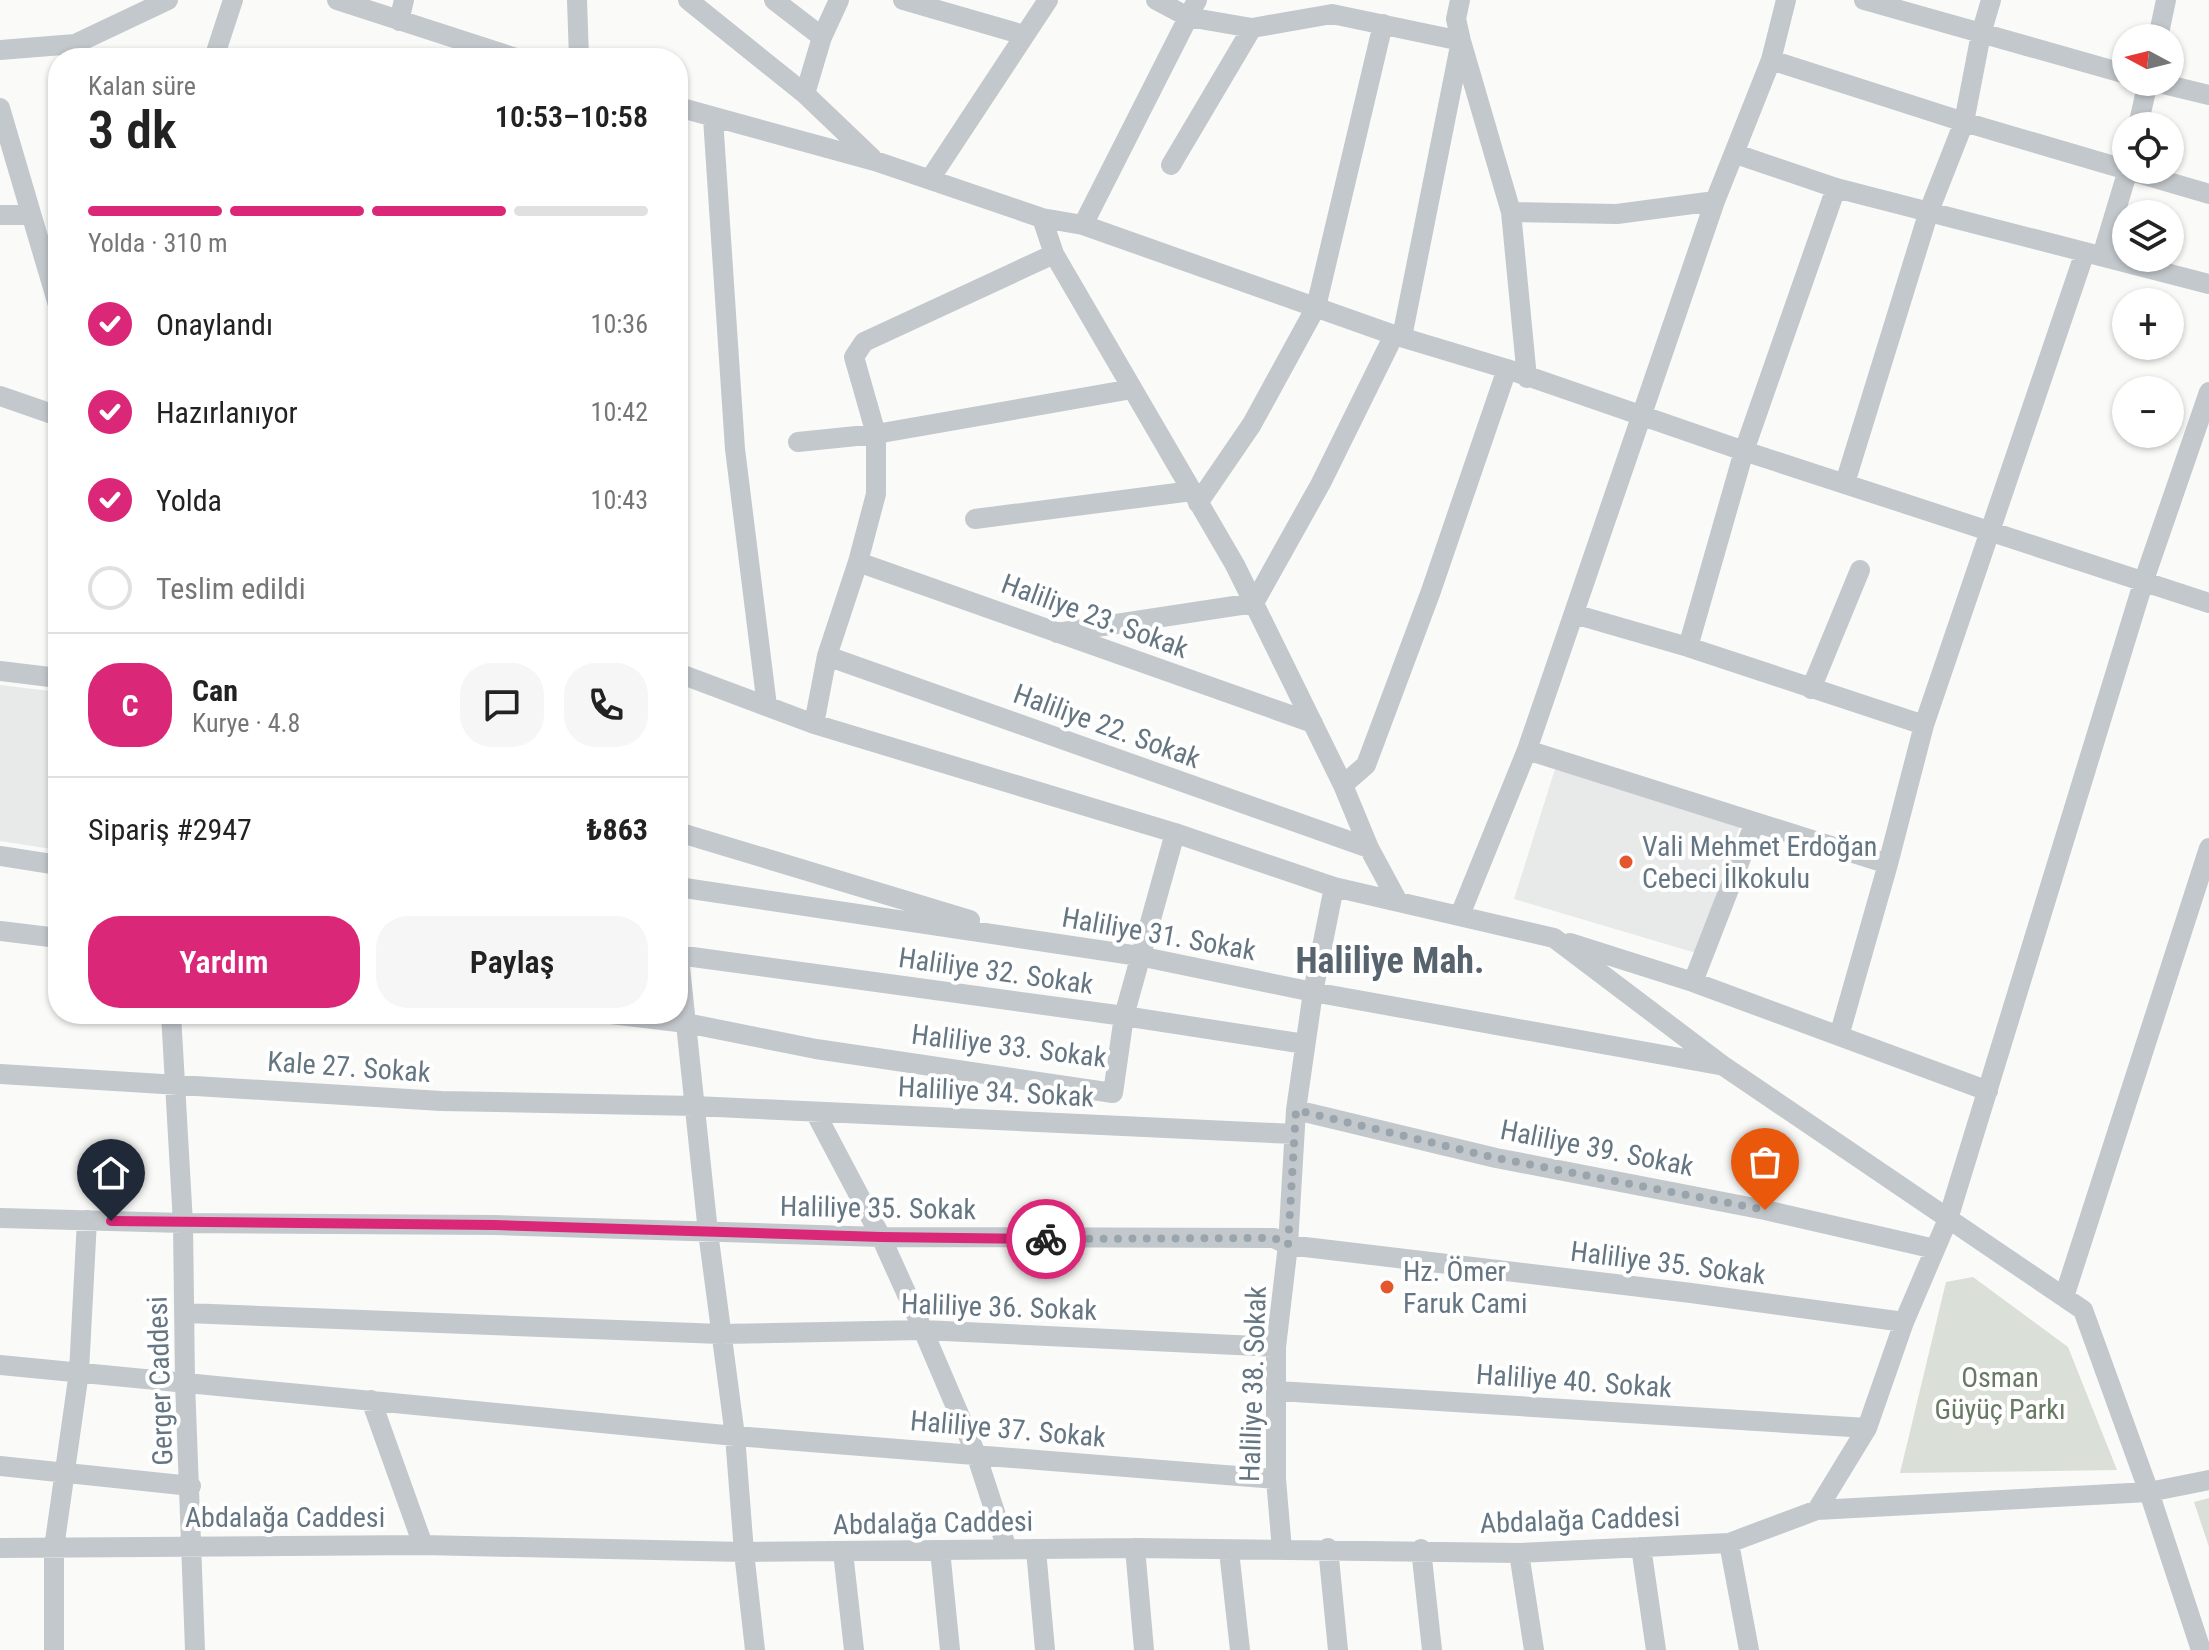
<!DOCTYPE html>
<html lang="tr">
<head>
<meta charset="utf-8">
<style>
  body { margin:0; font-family:"Roboto Condensed",sans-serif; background:#f6f6f6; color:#222; height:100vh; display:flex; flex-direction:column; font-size:30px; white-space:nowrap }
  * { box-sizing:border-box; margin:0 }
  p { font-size:26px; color:#767676 }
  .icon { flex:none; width:44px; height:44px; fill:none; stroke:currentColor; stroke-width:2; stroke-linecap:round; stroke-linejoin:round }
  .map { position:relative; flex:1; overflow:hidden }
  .sheet { position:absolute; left:48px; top:48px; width:640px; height:976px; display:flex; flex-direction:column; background:#fff; border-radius:32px; box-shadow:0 2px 6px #0004 }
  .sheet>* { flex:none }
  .needle { width:52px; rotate:277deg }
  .controls { position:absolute; left:2112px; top:24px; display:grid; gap:16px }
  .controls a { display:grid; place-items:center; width:72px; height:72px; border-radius:50%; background:#fff; box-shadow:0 2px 6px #0004; font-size:40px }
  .pin { position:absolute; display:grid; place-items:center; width:68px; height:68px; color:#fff; margin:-82px -34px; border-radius:50% 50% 50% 0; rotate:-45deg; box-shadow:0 0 8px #0007 }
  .pin .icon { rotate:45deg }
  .courier { position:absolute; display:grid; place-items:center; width:80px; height:80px; margin:-40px; border:6px solid #db2777; border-radius:50%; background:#fff; color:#222; box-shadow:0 2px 10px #0007 }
  .headline em { font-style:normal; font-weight:600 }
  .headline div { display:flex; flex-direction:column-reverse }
  .headline { display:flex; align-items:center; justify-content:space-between; height:136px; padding:0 40px }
  h1 { font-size:52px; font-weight:600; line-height:60px }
  .bar { display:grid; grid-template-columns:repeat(4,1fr); gap:12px 8px; align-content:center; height:96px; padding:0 40px }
  .bar i { height:10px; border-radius:6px; background:#e0e0e0 }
  .bar .selected { background:#db2777 }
  .bar p { grid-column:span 4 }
  .line { display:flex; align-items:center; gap:20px; padding:0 40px; border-top:2px solid #e0e0e0 }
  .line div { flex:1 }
  .round { display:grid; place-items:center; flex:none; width:84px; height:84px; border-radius:32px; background:#f6f6f6 }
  ol { padding:0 40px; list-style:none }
  li { display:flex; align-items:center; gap:24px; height:88px }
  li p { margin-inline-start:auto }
  li .icon { padding:8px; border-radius:50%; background:#db2777; color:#fff; stroke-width:4 }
  li:last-child { color:#767676 }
  li i { width:44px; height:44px; border:4px solid #e0e0e0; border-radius:50% }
  .cta { display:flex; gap:16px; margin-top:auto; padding:16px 40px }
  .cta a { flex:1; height:92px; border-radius:32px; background:#db2777; color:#fff; font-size:32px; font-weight:600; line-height:92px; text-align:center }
  .cta a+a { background:#f6f6f6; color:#222 }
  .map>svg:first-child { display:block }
  .built { fill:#e8e9e9 }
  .green { fill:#dadfd7 }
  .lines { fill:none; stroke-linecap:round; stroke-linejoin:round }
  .minor { stroke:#c3c8cc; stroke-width:20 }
  .done { stroke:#99a4ac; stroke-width:8; stroke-dasharray:0 14.4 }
  .route { stroke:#db2777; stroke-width:10 }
  .poi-dot { fill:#e4572e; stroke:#fff; stroke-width:3 }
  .labels { text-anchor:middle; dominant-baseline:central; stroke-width:8; stroke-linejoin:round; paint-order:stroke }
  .street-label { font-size:28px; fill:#657683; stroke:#fff }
  .poi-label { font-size:28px; fill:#657683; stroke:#fff; text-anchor:start }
  .park-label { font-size:28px; fill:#687a64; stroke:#fff }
  .district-label { font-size:36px; font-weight:bold; fill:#57646e; stroke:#fff }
</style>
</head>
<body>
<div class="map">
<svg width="2209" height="1650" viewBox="0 0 2209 1650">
  <rect width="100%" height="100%" fill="#fafaf8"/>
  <!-- built -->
  <path class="built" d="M0 685 58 692V850L0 841Z
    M1555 769 1740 825 1696 953 1514 899Z"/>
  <!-- green -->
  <path class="green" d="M1973 1277 2068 1347 2117 1470 1900 1473 1946 1282Z
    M2209 1498V1547L2194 1502Z"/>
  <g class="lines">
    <!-- minor -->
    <path class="minor" d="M337 0 516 58
      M577 0 579 58
      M688 0 805 94 872 158
      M774 0 822 37
      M903 0 1024 35
      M1156 0 1188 17 1252 28 1332 14 1461 41 1402 337
      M1460 0 1456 19 1461 41 1511 212 1527 378
      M1864 0 2126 74
      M399 21 404 0
      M2158 38 2166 0
      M0 50 75 44 168 0
      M214 58 233 0
      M1771 60 1964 122 2209 194
      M2155 82 2209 95
      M805 94 822 37 839 0
      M678 107 875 161 1042 218 1083 225 1394 335 1507 369 1744 451 2209 603
      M0 108 58 305
      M713 118 735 449 767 706
      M2138 126 2148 82
      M1736 154 1836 188 2209 284
      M1171 165 1252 28
      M930 179 1048 0
      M1511 212 1617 214 1715 201
      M0 215H31
      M1042 218 1054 254 1235 565 1343 785 1369 848 1397 900
      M1083 225 1197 0
      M2102 256 2128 170
      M0 396 58 416
      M798 442 876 434 1132 389
      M1845 483 1929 211 1964 122 1981 34 1991 0
      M1198 503 1252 424 1316 307 1383 24
      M975 519 1192 491
      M858 562 1313 723
      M1574 614 1688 647 1924 725
      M1057 633 1254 603 1321 483 1394 335
      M1688 647 1744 451 1836 188
      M827 656 1369 848
      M0 671 58 678
      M678 673 814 724 1175 833 1334 887 1554 938 1722 1065 2083 1310 2149 1492 2201 1650
      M1811 689 1860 570
      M814 724 827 656 858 562 876 494V434L854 357 864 342 1054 254
      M1527 750 1888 864
      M1343 785 1366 765 1431 591 1507 369
      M678 832 970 920
      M0 856 58 865
      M678 887 1139 956 1313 992 1719 1065
      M1460 915 1527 750 1715 201 1771 60 1786 0
      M0 931 58 938
      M1570 943 1693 982 1988 1091
      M678 948 708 1232 735 1436 744 1552 755 1650
      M678 955 1124 1016 1305 1044
      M1693 982 1755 822
      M171 1014 183 1223 185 1382 195 1650
      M611 1014 686 1023 816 1049 1113 1093 1124 1016 1175 833
      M1839 1036 1888 864 1924 725 2085 252
      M0 1074 441 1101 695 1106 1294 1134
      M1296 1110 1496 1158 1765 1210 1935 1249
      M815 1112 881 1237 923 1330 976 1454 1007 1549
      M0 1218 183 1223 495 1225 881 1237 1274 1238 1288 1245 1691 1293 1904 1322
      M2064 1297 2209 848
      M186 1313 720 1334 923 1330 1276 1347
      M0 1365 735 1436 1276 1479
      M1278 1391 1867 1428
      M371 1400 423 1545
      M0 1466 191 1486
      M1817 1510 2149 1492 2209 1480
      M1729 1543 1749 1650
      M1641 1547 1656 1650
      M0 1548 423 1545 744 1552 1135 1548 1519 1553 1729 1543 1817 1510 1867 1428 1904 1322 1948 1219 2144 580 2209 392
      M1135 1548 1144 1650
      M1328 1548 1338 1650
      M1421 1549 1432 1650
      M940 1550 950 1650
      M1036 1550 1045 1650
      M1282 1550 1276 1479V1347L1288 1245 1296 1110 1313 992 1334 887
      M1229 1551 1240 1650
      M843 1552 854 1650
      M1519 1553 1534 1650
      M54 1650V1548L79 1372 87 1220"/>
  </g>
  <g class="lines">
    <!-- done -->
    <path class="done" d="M1046 1239 1274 1238 1288 1245 1296 1110 1496 1158 1765 1210"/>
    <!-- route -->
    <path class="route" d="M111 1221 495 1225 881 1237 1046 1239"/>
  </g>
  <!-- markers -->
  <g class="poi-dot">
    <circle cx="1626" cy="862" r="8"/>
    <circle cx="1387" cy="1287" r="8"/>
  </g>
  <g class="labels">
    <!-- street labels -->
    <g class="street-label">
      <text transform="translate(1095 616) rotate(20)">Haliliye 23. Sokak</text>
      <text transform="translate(1107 726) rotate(20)">Haliliye 22. Sokak</text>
      <text transform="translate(1159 934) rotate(10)">Haliliye 31. Sokak</text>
      <text transform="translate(996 971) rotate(8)">Haliliye 32. Sokak</text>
      <text transform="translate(1009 1046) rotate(7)">Haliliye 33. Sokak</text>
      <text transform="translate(349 1067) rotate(4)">Kale 27. Sokak</text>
      <text transform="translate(996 1092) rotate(3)">Haliliye 34. Sokak</text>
      <text transform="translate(1597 1148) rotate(11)">Haliliye 39. Sokak</text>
      <text transform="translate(878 1208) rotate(1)">Haliliye 35. Sokak</text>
      <text transform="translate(1668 1263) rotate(7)">Haliliye 35. Sokak</text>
      <text transform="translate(999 1307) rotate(2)">Haliliye 36. Sokak</text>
      <text transform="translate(160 1381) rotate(-92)">Gerger Caddesi</text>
      <text transform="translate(1574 1381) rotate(4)">Haliliye 40. Sokak</text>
      <text transform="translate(1253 1384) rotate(-88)">Haliliye 38. Sokak</text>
      <text transform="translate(1008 1429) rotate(5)">Haliliye 37. Sokak</text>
      <text x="285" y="1517">Abdalağa Caddesi</text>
      <text transform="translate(1580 1520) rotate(-2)">Abdalağa Caddesi</text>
      <text transform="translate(933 1523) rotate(-1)">Abdalağa Caddesi</text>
    </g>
    <!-- poi labels -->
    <g class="poi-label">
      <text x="1642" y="846">Vali Mehmet Erdoğan<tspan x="1642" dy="32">Cebeci İlkokulu</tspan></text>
      <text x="1403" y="1271">Hz. Ömer<tspan x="1403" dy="32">Faruk Cami</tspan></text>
    </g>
    <!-- park labels -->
    <g class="park-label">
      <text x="2000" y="1377">Osman<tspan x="2000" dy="32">Güyüç Parkı</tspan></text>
    </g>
    <!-- district labels -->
    <g class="district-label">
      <text x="1390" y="961">Haliliye Mah.</text>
    </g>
  </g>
</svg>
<div class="controls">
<a><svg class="needle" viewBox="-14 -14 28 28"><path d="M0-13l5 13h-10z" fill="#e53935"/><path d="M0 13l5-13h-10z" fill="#767676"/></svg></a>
<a><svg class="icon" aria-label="locate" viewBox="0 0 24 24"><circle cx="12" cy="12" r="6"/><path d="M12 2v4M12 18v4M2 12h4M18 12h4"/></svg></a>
<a><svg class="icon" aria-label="layers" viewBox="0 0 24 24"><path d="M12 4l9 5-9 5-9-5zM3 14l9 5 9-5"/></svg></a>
<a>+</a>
<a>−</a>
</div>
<div class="pin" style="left:1765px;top:1210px;background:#ea580c"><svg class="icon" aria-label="bag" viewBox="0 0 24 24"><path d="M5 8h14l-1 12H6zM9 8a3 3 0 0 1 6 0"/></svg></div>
<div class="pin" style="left:111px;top:1221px;background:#1f2937"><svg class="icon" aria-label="home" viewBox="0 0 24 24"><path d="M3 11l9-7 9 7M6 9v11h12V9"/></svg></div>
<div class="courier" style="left:1046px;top:1239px"><svg class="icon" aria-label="bike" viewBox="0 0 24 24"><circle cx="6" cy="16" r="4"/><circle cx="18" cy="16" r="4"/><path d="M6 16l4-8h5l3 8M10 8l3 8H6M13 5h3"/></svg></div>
<section class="sheet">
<div class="headline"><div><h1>3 dk</h1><p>Kalan süre</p></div><em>10:53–10:58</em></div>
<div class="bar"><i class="selected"></i><i class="selected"></i><i class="selected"></i><i></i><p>Yolda · 310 m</p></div>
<ol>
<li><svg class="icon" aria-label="check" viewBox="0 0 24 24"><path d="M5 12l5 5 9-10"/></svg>Onaylandı<p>10:36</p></li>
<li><svg class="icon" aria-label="check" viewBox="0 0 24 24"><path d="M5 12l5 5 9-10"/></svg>Hazırlanıyor<p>10:42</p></li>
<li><svg class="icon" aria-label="check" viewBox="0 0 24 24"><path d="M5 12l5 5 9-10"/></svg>Yolda<p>10:43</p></li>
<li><i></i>Teslim edildi</li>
</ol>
<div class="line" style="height:144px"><b class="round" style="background:#db2777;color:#fff">C</b><div><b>Can</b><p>Kurye · 4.8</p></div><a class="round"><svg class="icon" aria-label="chat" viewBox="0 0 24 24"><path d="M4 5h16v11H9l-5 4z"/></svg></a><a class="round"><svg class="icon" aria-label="phone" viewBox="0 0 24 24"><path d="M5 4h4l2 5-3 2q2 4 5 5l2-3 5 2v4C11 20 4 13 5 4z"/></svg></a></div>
<div class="line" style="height:104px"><div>Sipariş #2947</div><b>₺863</b></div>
<div class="cta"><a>Yardım</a><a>Paylaş</a></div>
</section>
</div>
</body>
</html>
